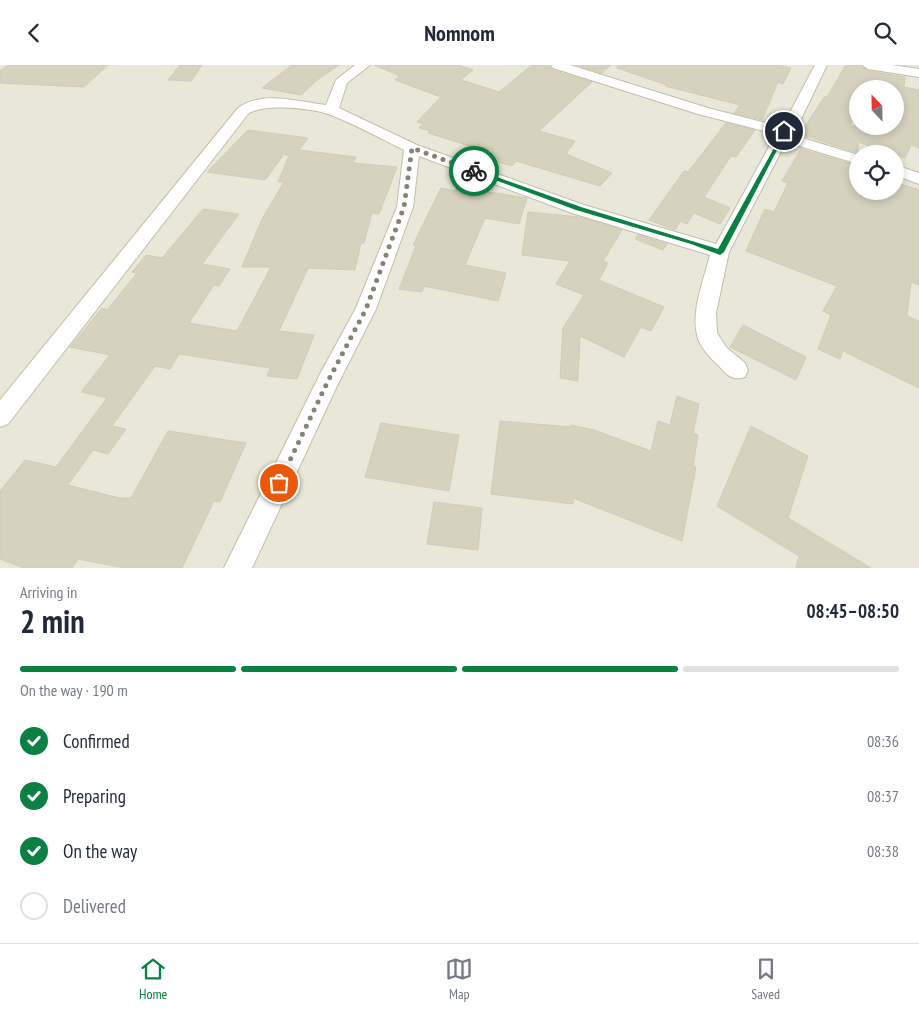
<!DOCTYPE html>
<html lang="en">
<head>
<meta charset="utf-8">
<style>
  body { margin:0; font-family:"PT Sans Narrow",sans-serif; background:#f2f2f3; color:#1f2937; height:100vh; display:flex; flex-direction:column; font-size:19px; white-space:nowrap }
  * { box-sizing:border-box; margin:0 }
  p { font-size:16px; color:#747a83 }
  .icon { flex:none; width:28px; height:28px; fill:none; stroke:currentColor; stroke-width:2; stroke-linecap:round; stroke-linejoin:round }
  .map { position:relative; height:503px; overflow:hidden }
  .details { display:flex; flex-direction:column; background:#fff; flex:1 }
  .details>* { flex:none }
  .needle { width:32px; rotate:338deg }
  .controls { position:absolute; left:849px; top:15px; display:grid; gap:10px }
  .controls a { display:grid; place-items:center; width:55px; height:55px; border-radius:50%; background:#fff; box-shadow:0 2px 8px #0003; font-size:25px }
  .pin { position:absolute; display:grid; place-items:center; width:42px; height:42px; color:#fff; margin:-21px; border:2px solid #fff; border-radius:50%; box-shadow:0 1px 5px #0007 }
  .courier { position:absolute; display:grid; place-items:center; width:50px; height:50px; margin:-25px; border:4px solid #0b8043; border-radius:50%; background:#fff; color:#222; box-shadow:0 1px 6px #0007 }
  .headline em { font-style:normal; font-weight:700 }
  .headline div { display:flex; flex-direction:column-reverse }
  .headline { display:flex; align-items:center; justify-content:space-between; height:85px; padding:0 20px }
  h1 { font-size:32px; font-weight:700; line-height:38px }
  .bar { display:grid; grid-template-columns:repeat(4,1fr); gap:8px 5px; align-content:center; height:60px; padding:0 20px }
  .bar i { height:6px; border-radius:4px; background:#e0e1e3 }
  .bar .active { background:#0b8043 }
  .bar p { grid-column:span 4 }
  ol { padding:0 20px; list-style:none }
  li { display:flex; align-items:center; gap:15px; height:55px }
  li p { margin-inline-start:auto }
  li .icon { padding:5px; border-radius:50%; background:#0b8043; color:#fff; stroke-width:4 }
  li:last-child { color:#747a83 }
  li i { width:28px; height:28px; border:2px solid #e0e1e3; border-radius:50% }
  header { display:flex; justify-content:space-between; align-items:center; height:65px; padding:0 20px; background:#fff; font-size:22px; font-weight:700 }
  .tab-bar { display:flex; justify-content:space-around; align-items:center; height:70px; border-top:1px solid #e0e1e3; background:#fff; font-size:14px; color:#747a83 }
  .tab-bar a { display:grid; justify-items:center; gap:2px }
  .tab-bar .active { color:#0b8043 }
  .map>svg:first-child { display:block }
  .residential { fill:#e9e7d7; fill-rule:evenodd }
  .building { fill:#d6d2be; stroke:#d1ccb1; fill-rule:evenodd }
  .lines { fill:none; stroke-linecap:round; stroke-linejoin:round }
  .minor-casing { stroke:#c0beab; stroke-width:2 }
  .minor { fill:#fff; fill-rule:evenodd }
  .route { fill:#0b8043 }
  .done { stroke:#858375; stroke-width:5; stroke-dasharray:0 9 }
</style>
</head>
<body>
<header><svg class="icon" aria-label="back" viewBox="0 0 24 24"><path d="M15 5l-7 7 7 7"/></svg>Nomnom<svg class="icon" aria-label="search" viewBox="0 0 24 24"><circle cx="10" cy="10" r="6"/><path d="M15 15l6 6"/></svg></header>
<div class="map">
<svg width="919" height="503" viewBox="0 0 919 503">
  <rect width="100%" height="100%" fill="#f5f4e9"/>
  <!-- residential -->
  <path class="residential" d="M0 0H919V503H0ZM858 24H895V61H858ZM858 89H895V126H858Z"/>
  <!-- building -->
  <path class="building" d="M8 0H108L84 22 0 18V6Z
    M180 0H202L191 16 168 15Z
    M292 0H339L317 15 301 30 262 23Z
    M374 0H458L473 5 461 15 499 27 532 0H549L552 5 592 17 539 66 575 76 566 89 612 108 600 121 516 96 512 101 474 90 479 84 428 68 431 66 419 63 423 59 417 57 441 32 395 15 400 11Z
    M576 0H611L602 8Z
    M617 0H778L791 3 783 19 778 17 762 55 734 48 740 40 665 21 667 20 617 3Z
    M846 0H860L868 6 905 12 904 22 919 25V83L911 80 905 93 858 77V88L800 69 825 31 827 32ZM858 24H895V61H850L858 46Z
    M726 58 755 65 736 92 731 91 704 132 730 143 720 159 694 148 687 159 680 156 675 165 649 155 684 106 688 107Z
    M248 65 308 73 299 85 356 92 353 98 397 102 379 149 372 148 364 178H361L355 205 308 203 279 266 314 270 297 314 267 311 270 303 179 289 170 304 155 301 112 361 126 364 108 389 93 385 68 420 119 433H131L168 366 246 378 220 437 214 436 182 503H125L78 494 72 503H24L0 494V426L25 395 56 402 107 333 81 327 110 290 70 282 102 243 107 245 137 208 132 207 146 190 162 193 203 144 239 149 202 199 230 204 219 221 214 220 189 258 237 266 271 202H242L262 154 284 117H278L289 91 284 89 265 115 207 107Z
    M801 84 858 101V126H895V117L919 125V220L911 217 907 251 919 256V323L843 286 840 294 818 284 831 250 823 246 837 221 746 186 765 144 774 147 788 118 782 116Z
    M457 122 527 133 519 159 485 153 465 200 506 208 498 236 424 221 422 227 399 224 416 181 413 180 441 123 456 126Z
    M528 147 580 152 622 165 603 196 608 198 599 215 664 242 651 266 641 262 624 292 580 271 578 316 560 313 563 263 584 230 556 219 570 196 522 190Z
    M638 170 667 179 663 185 635 174Z
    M743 260 806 292 796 315 730 282Z
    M677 331 699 339 693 368 698 370 693 401 696 402 682 476 573 433V439L491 429 500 356 571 362V360L594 365 651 386 658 356 670 360Z
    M381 358 459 370 449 426 365 412Z
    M751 361 808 391 788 453 871 503H796L799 491 717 441Z
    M434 437 482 443 478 485 427 479Z"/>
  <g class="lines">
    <!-- minor casing -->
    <g class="minor-casing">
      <path id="minor" d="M355 0H370L347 18 339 43 417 80 584 140 716 179 776 69 698 49 553 3 551 0H570L708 43 781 62 788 51 815 0H827L802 52 790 69 858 90V99L786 77 729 187 716 248 717 268 726 282 745 298 748 305 745 312C732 316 727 310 719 301 711 294 699 281 697 270 691 245 704 214 710 190L572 148 419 91 413 142 376 244 337 321 252 503H224L320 309 356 243 397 142 404 85C380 73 356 60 331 50 313 43 263 38 248 49L8 359 0 362V335L238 43C262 25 299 37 326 40L336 15Z
        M862 0H892L919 4V12L868 4Z
        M895 100 919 108V119L895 110Z"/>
    </g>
    <!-- minor -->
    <use href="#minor" class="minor"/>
  </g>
  <!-- route -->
  <path class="route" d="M784 65 787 66 724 187 720 190 691 179 576 145 471 106 477 105 581 142 718 184Z"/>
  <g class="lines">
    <!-- done -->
    <path class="done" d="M279 418 328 316 366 244 404 142 412 83 474 106"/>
  </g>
</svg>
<div class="controls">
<a><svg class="needle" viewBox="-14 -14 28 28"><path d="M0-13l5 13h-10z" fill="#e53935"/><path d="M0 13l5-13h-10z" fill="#747a83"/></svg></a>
<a><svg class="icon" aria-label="locate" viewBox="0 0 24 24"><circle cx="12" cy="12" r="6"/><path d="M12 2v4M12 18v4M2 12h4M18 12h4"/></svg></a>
</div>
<div class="pin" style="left:279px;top:418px;background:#ea580c"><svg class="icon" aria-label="bag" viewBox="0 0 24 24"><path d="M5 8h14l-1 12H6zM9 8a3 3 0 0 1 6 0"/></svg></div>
<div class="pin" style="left:784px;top:66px;background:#1f2937"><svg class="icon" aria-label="home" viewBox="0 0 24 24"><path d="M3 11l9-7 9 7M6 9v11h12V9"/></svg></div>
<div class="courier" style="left:474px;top:106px"><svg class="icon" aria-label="bike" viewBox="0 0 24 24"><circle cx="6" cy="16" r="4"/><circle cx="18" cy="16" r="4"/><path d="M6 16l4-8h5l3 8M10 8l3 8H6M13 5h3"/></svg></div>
</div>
<section class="details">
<div class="headline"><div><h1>2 min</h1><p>Arriving in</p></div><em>08:45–08:50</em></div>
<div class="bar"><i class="active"></i><i class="active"></i><i class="active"></i><i></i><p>On the way · 190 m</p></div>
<ol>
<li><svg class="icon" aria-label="check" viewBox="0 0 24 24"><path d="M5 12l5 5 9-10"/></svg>Confirmed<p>08:36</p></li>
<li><svg class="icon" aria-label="check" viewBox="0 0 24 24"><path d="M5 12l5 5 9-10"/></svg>Preparing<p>08:37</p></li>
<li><svg class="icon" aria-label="check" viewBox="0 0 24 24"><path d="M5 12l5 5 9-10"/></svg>On the way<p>08:38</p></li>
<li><i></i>Delivered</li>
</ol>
</section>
<nav class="tab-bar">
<a class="active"><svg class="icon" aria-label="home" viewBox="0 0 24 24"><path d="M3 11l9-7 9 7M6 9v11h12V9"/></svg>Home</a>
<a><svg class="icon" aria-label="map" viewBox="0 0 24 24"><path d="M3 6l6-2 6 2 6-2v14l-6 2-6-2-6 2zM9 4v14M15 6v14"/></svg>Map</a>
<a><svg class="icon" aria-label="saved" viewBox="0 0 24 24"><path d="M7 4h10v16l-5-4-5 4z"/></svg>Saved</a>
</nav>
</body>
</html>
